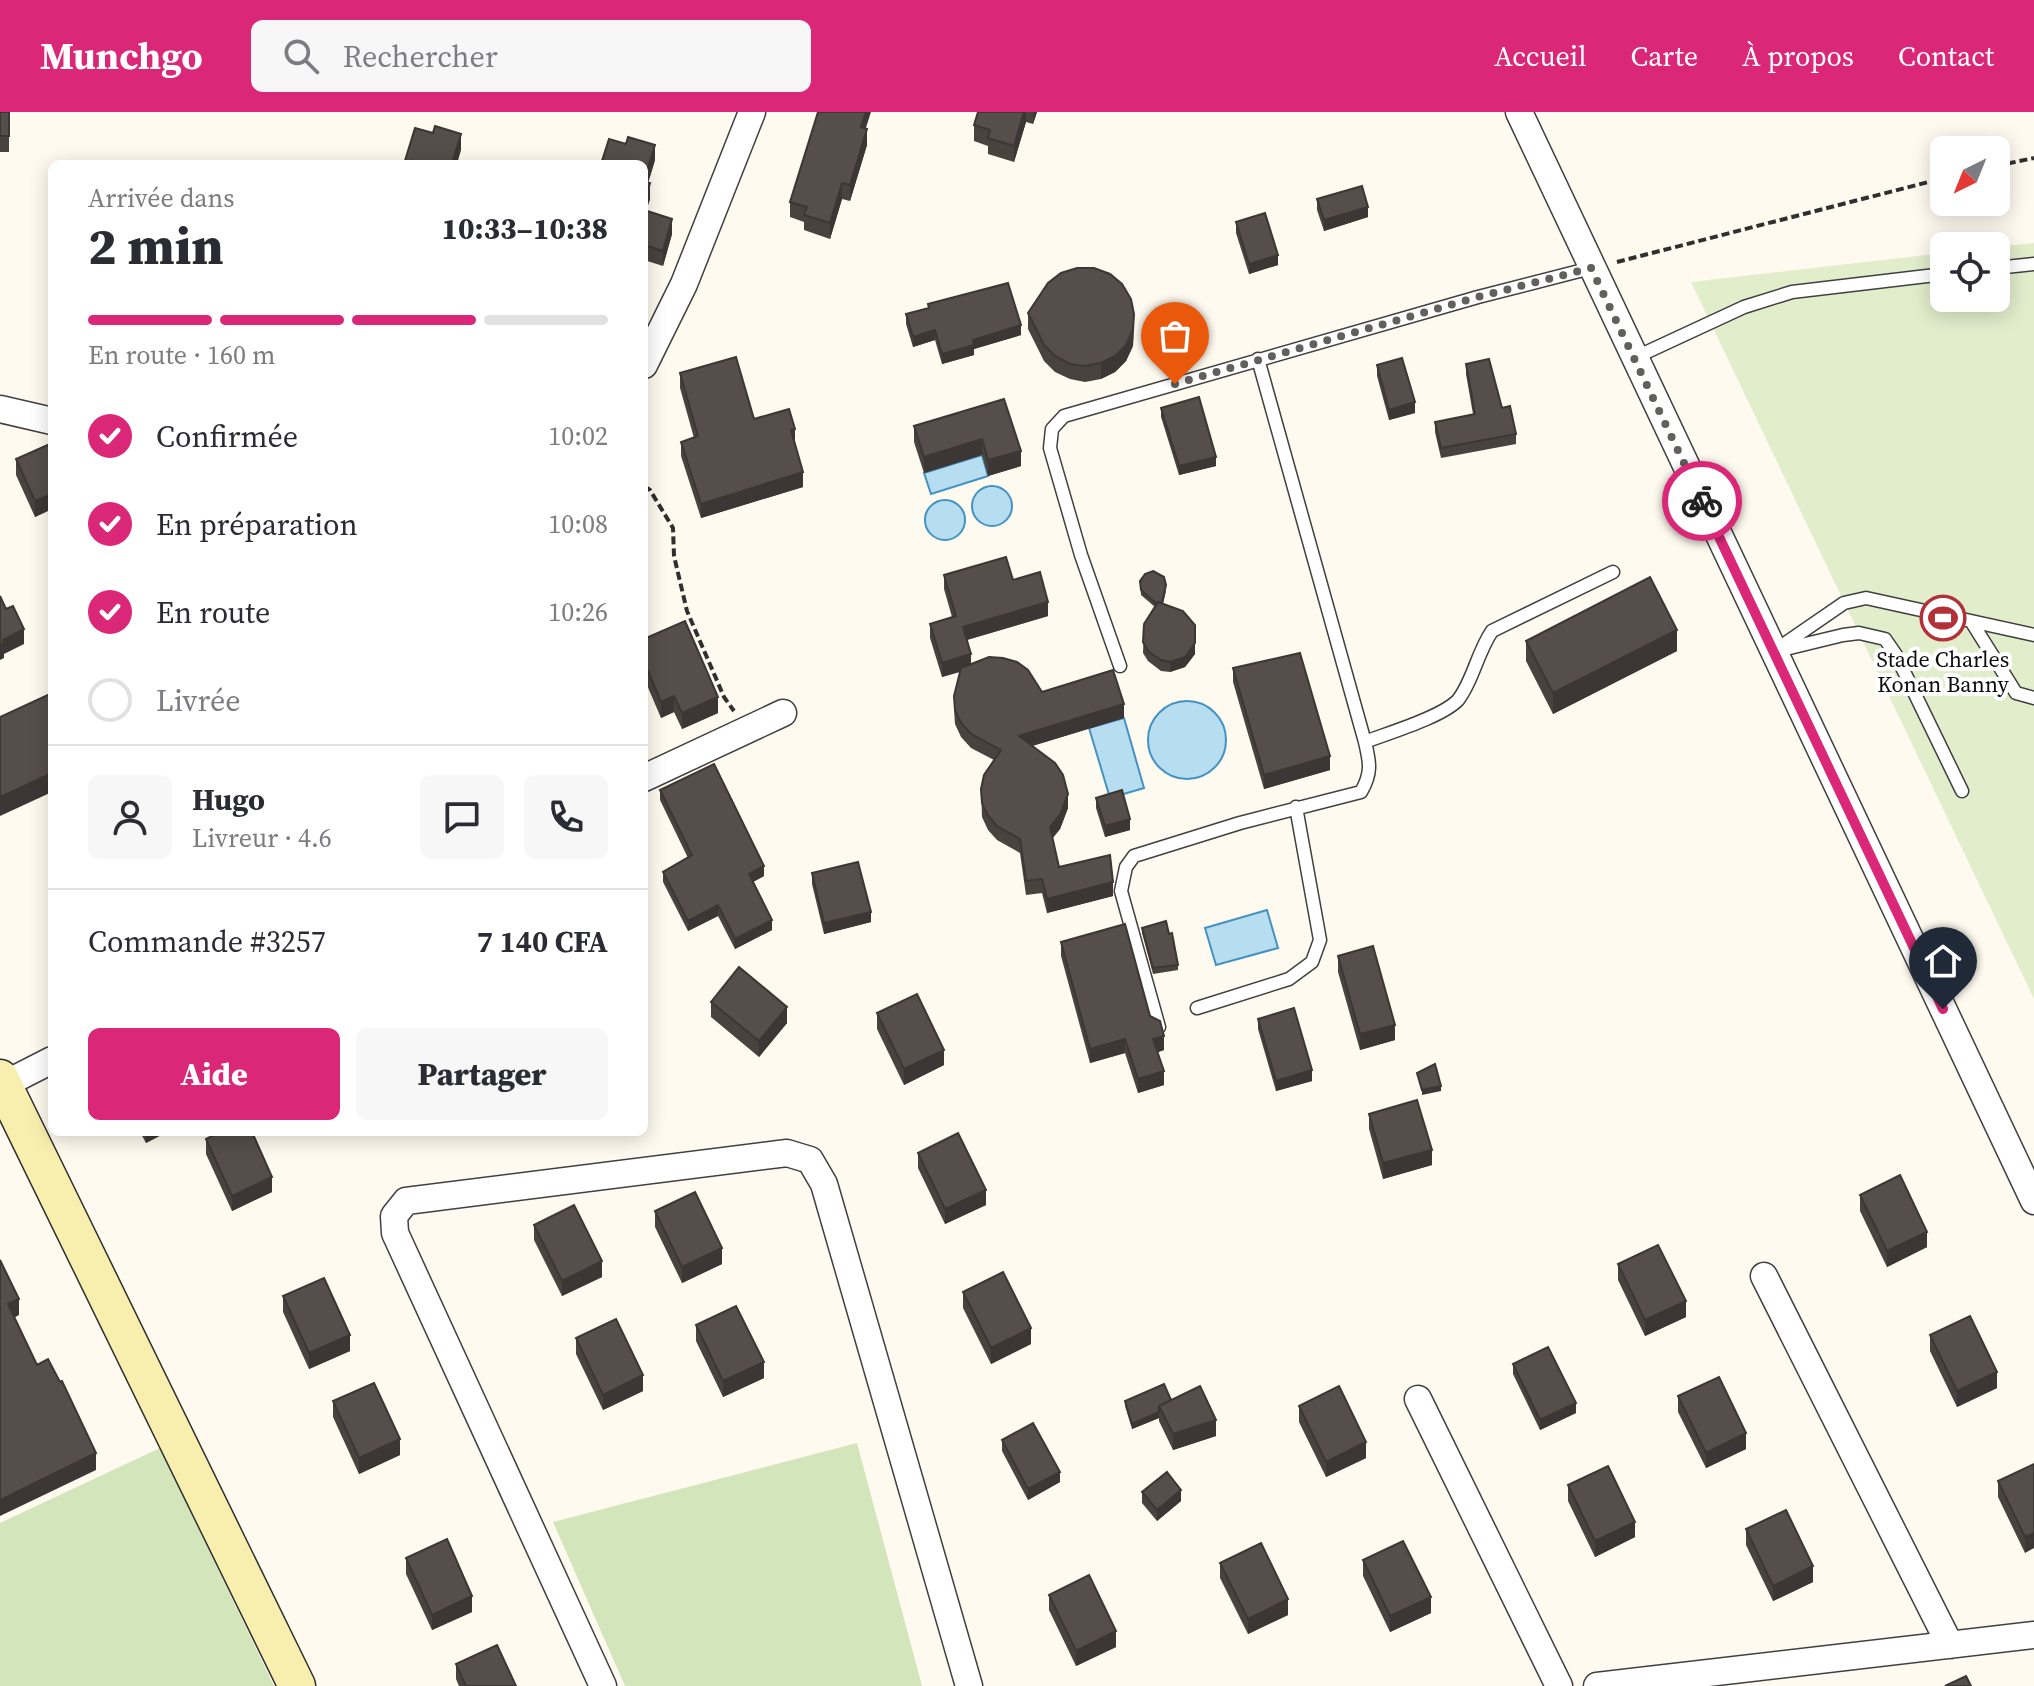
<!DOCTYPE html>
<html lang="fr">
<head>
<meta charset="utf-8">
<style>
  body { margin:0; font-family:"Source Serif 4",serif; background:#f7f7f7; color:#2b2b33; height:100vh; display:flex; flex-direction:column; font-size:30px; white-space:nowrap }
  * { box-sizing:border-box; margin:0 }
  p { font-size:26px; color:#7c7c81 }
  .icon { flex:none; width:44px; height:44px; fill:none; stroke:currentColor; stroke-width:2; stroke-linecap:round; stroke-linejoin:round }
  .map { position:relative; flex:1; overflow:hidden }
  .side { position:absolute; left:48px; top:48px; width:600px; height:976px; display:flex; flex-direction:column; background:#fff; border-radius:12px; box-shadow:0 4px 20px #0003 }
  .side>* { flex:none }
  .needle { width:52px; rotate:223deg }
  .controls { position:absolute; left:1930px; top:24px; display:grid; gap:16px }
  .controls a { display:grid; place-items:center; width:80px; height:80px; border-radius:12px; background:#fff; box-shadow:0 4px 20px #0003; font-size:40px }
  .pin { position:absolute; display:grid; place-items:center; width:68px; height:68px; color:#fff; margin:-82px -34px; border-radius:50% 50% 50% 0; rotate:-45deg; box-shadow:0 0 8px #0007 }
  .pin .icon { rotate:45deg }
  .courier { position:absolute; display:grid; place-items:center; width:80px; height:80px; margin:-40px; border:6px solid #db2777; border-radius:50%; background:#fff; color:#222; box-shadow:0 2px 10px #0007 }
  .summary em { font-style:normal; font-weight:800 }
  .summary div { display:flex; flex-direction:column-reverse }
  .summary { display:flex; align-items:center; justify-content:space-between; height:136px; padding:0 40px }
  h1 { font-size:52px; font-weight:800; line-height:60px }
  .bar { display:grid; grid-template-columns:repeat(4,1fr); gap:12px 8px; align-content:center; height:96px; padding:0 40px }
  .bar i { height:10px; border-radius:6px; background:#e1e1e2 }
  .bar .selected { background:#db2777 }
  .bar p { grid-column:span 4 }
  .line { display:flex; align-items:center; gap:20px; padding:0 40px; border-top:2px solid #e1e1e2 }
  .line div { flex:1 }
  .round { display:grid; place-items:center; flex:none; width:84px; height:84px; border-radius:12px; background:#f7f7f7 }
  ol { padding:0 40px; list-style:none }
  li { display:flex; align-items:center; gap:24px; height:88px }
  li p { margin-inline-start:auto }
  li .icon { padding:8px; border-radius:50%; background:#db2777; color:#fff; stroke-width:4 }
  li:last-child { color:#7c7c81 }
  li i { width:44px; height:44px; border:4px solid #e1e1e2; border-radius:50% }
  .cta { display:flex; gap:16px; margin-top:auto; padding:16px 40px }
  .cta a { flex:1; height:92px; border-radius:12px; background:#db2777; color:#fff; font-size:32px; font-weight:800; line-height:92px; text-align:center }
  .cta a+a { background:#f7f7f7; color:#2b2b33 }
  header { display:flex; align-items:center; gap:48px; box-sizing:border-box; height:112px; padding:0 40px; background:#db2777; color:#fff }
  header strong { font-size:38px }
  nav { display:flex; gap:44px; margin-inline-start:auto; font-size:28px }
  .search { width:560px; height:72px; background:#f7f7f7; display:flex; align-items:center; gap:20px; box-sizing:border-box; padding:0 28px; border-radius:12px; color:#7c7c81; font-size:30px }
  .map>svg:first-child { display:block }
  .green { fill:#d2e5bb }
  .pitch { fill:#e2edcc }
  .water { fill:#b7ddf1; stroke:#4492c2; stroke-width:2 }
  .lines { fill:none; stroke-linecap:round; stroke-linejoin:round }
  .lane-casing { stroke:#404040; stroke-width:15 }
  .street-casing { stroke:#404040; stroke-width:29 }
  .secondary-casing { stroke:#2f2f2f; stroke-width:39 }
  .path { stroke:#2f2f2f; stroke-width:4; stroke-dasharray:8 4; stroke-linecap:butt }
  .lane { stroke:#fff; stroke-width:12 }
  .street { stroke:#fff; stroke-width:26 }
  .secondary { stroke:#f8efaf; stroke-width:36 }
  .wall { fill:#494340 }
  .shaded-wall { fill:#3c3734 }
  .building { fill:#554e4a; stroke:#3c3734; stroke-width:2 }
  .done { stroke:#61605c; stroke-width:8; stroke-dasharray:0 14.4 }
  .route { stroke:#db2777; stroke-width:10 }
  .labels { text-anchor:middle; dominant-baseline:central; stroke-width:8; stroke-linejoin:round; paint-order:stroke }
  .poi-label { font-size:22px; fill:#0d0d0d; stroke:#fff }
</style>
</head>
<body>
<header>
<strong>Munchgo</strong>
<div class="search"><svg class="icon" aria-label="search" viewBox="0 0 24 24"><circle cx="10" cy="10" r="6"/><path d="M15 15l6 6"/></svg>Rechercher</div>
<nav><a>Accueil</a><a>Carte</a><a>À propos</a><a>Contact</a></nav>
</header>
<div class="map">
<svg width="2034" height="1574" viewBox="0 0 2034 1574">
  <rect width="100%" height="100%" fill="#fefaef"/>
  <!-- green -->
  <path class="green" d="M857 1331 922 1574H625L553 1410Z
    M160 1336 274 1574H0V1411Z"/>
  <!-- pitch -->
  <path class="pitch" d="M2034 131V887L1691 170 1944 141V186H1996V135Z"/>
  <!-- water -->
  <path class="water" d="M982 343 988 364 931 382 924 361Z
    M972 394a20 20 0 1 1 40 0a20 20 0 1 1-40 0Z
    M925 408a20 20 0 1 1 40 0a20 20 0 1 1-40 0Z
    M1148 628a39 39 0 1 1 78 0a39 39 0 1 1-78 0Z
    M1124 606 1144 676 1110 686 1089 616Z
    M1267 798 1278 836 1216 853 1205 816Z"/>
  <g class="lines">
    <!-- lane casing -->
    <g class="lane-casing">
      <path id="lane" d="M1996 156 2034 152
        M1634 246 1744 195 1792 180 1944 162
        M1971 509 2016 581 2034 586
        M1780 535 1844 491 1866 486 2034 523
        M1773 540 1843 523 1859 521 1885 527 1896 543 1962 679
        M1120 554 1081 443 1050 336 1052 317 1064 304 1478 185 1591 156
        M1365 630C1388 621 1442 605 1458 588 1473 569 1477 541 1492 519L1613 460
        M1197 896 1289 867 1312 850 1320 828 1296 695
        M1159 915 1121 779 1126 755 1134 744 1240 711 1361 680C1372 661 1370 651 1365 630L1258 247"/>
    </g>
    <!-- street casing -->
    <g class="street-casing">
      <path id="street" d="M1519 0 2034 1089
        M644 253 684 172 752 0
        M0 297 52 309
        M644 666 783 601
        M3 973 52 948
        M1764 1164 1950 1533
        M1418 1287 1559 1574
        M603 1574 395 1121 394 1104 406 1089 787 1041 810 1048 824 1072 969 1574
        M1597 1574 2034 1523"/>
    </g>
    <!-- secondary casing -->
    <g class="secondary-casing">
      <path id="secondary" d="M0 966 297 1574"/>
    </g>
    <!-- path -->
    <path class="path" d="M1996 54 2034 46
      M1617 150 1944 66
      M644 374 650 378 673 416 674 444 687 499 724 585 734 599"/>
    <!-- lane -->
    <use href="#lane" class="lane"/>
    <!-- street -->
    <use href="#street" class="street"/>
    <!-- secondary -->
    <use href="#secondary" class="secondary"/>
  </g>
  <!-- wall -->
  <path class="wall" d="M0 0H9V40H0Z
    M978 0H1037L1033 12 1026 10 1014 50 988 42V34L974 29V13Z
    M865 17 867 33 850 89 842 87 830 127 804 118V110L790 105V90Z
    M655 48 648 71 650 87 646 99 672 122 663 154 644 148V52Z
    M1317 87 1368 105 1324 119 1317 98Z
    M1236 110 1278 153 1249 162 1236 121Z
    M928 192 1021 223 974 237V243L942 252 935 228 913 235 906 212V202L928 196Z
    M1028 201 1134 218 1133 234 1126 249 1115 260 1101 267 1085 270 1070 267 1055 260 1044 249 1028 217Z
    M1466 252 1502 296 1516 322V332L1441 346 1435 320V310L1473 302 1466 262Z
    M1377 253 1415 301 1389 308 1377 264Z
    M680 261 795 331 803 375 701 406 681 344V330L694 326 680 276Z
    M1004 287 1021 354 988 364 982 343 924 361 914 330V314Z
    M1161 296 1216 354 1179 363 1161 305Z
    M52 331V397L35 405 16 363V347Z
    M944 463 1013 468 1048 504 967 528 971 552 1042 580 1124 606 1032 634 1068 696 1060 717 1052 727 1059 755 1113 784 1047 801 1042 781 1026 783 1020 741 997 728 988 718 982 705 981 677 994 648 971 636 961 625 955 612 954 598V584L960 560 942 565 930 526V512L952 505 944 477Z
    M1140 469 1166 479 1163 492 1195 542 1185 555 1170 560 1161 559 1148 549 1143 541 1144 512 1155 495 1141 483Z
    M644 527 718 601 682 617 674 600 661 606 644 566Z
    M1526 529 1677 539 1553 602 1526 549Z
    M1233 556 1330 658 1264 677 1233 570Z
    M660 678 764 764 753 770 772 818 735 837 718 804 688 819 663 770V760L688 746 660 688Z
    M1096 686 1130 718 1105 725 1096 696Z
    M812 761 871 810 824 822 812 772Z
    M1142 816 1178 853V858L1153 862 1142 821Z
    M1061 830 1150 904 1164 938 1158 940 1164 973 1138 981 1125 941 1090 951 1061 844Z
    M1338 844 1395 928 1360 938 1338 860Z
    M711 890 787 911 759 945 711 905Z
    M877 901 944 953 904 973 877 917Z
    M1258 907 1312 969 1276 979 1258 917Z
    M1369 1002 1432 1053 1383 1067 1369 1017Z
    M140 1020H167L146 1031Z
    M206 1027 272 1080 232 1099 206 1042Z
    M918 1041 986 1093 945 1112 918 1056Z
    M1860 1083 1927 1135 1887 1155 1860 1099Z
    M655 1099 722 1152 682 1171 655 1115Z
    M534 1113 602 1165 562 1184 534 1128Z
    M1618 1152 1686 1205 1645 1224 1618 1168Z
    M963 1180 1031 1232 991 1252 963 1196Z
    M283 1184 350 1239 309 1257 283 1200Z
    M696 1213 764 1266 723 1285 696 1229Z
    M1930 1223 1997 1276 1957 1295 1930 1239Z
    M576 1226 643 1279 603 1298 576 1242Z
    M1513 1252 1576 1301 1540 1318 1513 1262Z
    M1678 1284 1746 1337 1706 1356 1678 1300Z
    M1171 1288 1216 1324 1173 1338 1159 1309V1306L1132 1317 1125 1294V1289Z
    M333 1289 400 1343 359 1362 333 1305Z
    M1299 1294 1366 1346 1326 1365 1299 1310Z
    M1002 1328 1060 1370 1028 1388 1002 1339Z
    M2034 1352 2025 1441 1998 1385V1369Z
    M1568 1373 1635 1425 1595 1445 1568 1389Z
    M1142 1380 1181 1389 1157 1409 1142 1391Z
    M1746 1417 1813 1470 1773 1489 1746 1433Z
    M406 1446 472 1500 432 1518 406 1462Z
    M1363 1448 1431 1501 1390 1520 1363 1464Z
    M1220 1451 1288 1503 1248 1522 1220 1466Z
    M1049 1483 1116 1535 1076 1554 1049 1498Z
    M456 1552 516 1574H459L456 1567Z"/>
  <!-- shaded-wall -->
  <path class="shaded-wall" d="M866 0H871L861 31V15Z
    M1024 0H1026V10L1014 50V34Z
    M1033 0H1037L1033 12Z
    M867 17V33L850 89V73Z
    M461 22V38L457 52H452Z
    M655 33V48L644 84V68Z
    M650 71V87L644 105V90Z
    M842 71V87L830 127V111Z
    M1368 95V105L1324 119V108Z
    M672 107V122L663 154V139Z
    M1278 143V153L1249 162V152Z
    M1134 202 1133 234 1126 249 1115 260 1101 267V251Z
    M1021 213V223L974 237V243L942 252V242L973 228Z
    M935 218V228L913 235V225Z
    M1415 290V301L1389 308V298Z
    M795 317V331L791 318Z
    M982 327V343L924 361V345Z
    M1021 339V354L988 364V348Z
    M1216 345V354L1179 363V354Z
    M803 360V375L701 406V392Z
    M52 382V397L35 405V389Z
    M1048 490V504L963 529V515Z
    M24 517V532L4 542V546L0 548V533L3 528Z
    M1677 518V539L1553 602V581Z
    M1195 531V542L1185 555 1170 560V550Z
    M971 542V556L942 565V551Z
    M674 584V600L661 606V590Z
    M718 585V601L682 617V601Z
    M1124 592V606L1019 638V624Z
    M1330 644V658L1264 677V663Z
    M52 661V680L0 704V685Z
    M1068 682V696L1060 717 1050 729V715Z
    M1130 707V718L1105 725V714Z
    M764 754V764L749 772V762Z
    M1113 770V784L1047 801V787Z
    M718 793V804L688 819V809Z
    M871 800V810L824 822V811Z
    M772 808V818L735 837V827Z
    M787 895V911L759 945V929Z
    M1395 913V928L1360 938V922Z
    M1164 924V938L1153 942V927Z
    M1125 927V941L1090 951V937Z
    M944 938V953L904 973V957Z
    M1312 958V969L1276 979V969Z
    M1164 959V973L1138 981V967Z
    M1441 974V979L1422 983V978Z
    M146 1020H167L146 1031Z
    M1432 1038V1053L1383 1067V1051Z
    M272 1065V1080L232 1099V1084Z
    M986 1078V1093L945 1112V1097Z
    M1927 1120V1135L1887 1155V1139Z
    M722 1136V1152L682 1171V1155Z
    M602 1149V1165L562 1184V1169Z
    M19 1187V1203L8 1209V1192Z
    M1686 1189V1205L1645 1224V1208Z
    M1031 1216V1232L991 1252V1236Z
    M350 1223V1239L309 1257V1241Z
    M764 1250V1266L723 1285V1269Z
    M1997 1260V1276L1957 1295V1279Z
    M643 1263V1279L603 1298V1283Z
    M1576 1291V1301L1540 1318V1308Z
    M1159 1300V1306L1132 1317V1312Z
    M1216 1308V1324L1173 1338V1322Z
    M1746 1321V1337L1706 1356V1341Z
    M400 1327V1343L359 1362V1346Z
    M1366 1330V1346L1326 1365V1350Z
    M96 1341V1358L0 1404V1388Z
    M1060 1360V1370L1028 1388V1377Z
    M1181 1378V1389L1157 1409V1398Z
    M1635 1410V1425L1595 1445V1429Z
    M2034 1421V1436L2025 1441V1425Z
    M1813 1454V1470L1773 1489V1474Z
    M472 1484V1500L432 1518V1503Z
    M1431 1485V1501L1390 1520V1504Z
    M1288 1487V1503L1248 1522V1507Z
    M1116 1519V1535L1076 1554V1539Z"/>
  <!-- building -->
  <path class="building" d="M0 0H9V24H0Z
    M818 0H866L861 15 867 17 850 73 842 71 830 111 804 103 807 95 790 90Z
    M978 0H1024L1014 34 988 26 990 18 974 13Z
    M435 14 461 22 452 52H404L415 16 433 21Z
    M628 25 655 33 644 68V52H601L609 27 626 32Z
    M644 70 650 71 644 90Z
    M1362 74 1368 95 1324 108 1317 87Z
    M644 98 672 107 663 139 644 133Z
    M1265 101 1278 143 1249 152 1236 110Z
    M1077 156H1094L1110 162 1122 172 1131 187 1134 202 1133 218 1126 233 1115 244 1101 251 1085 254 1070 252 1055 244 1044 233 1028 201 1048 171 1061 161Z
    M1008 171 1021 213 973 228 974 233 942 242 935 218 913 225 906 202 929 196 928 192Z
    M736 245 754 307 789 297 795 317 791 318 803 360 701 392 681 330 698 324 680 261Z
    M1402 246 1415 290 1389 298 1377 253Z
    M1489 247 1502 296 1510 294 1516 322 1441 336 1435 310 1475 302 1466 252Z
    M1199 285 1216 345 1179 354 1161 296Z
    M1004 287 1021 339 988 348 982 327 924 345 914 314Z
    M52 331V382L35 389 16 347Z
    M1006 445 1013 468 1040 460 1048 490 963 515 971 542 942 551 930 512 956 504 944 463Z
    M1153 459 1164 465 1166 473 1162 491 1158 490 1157 492 1141 478 1140 469 1145 462Z
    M1650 465 1677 518 1553 581 1526 529Z
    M0 484 6 497 13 494 24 517 3 528 4 531 0 533Z
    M1158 490 1183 499 1195 513V531L1185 545 1170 550 1161 548 1148 539 1143 530 1144 512Z
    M685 509 718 585 682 601 674 584 661 590 644 550V527Z
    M1300 541 1330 644 1264 663 1233 556Z
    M989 545 1003 546 1017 550 1028 558 1042 580 1113 558 1124 592 1019 624 1055 651 1063 663 1068 682 1060 703 1050 715 1059 755 1110 743 1113 770 1047 787 1042 767 1026 769 1020 727 997 714 988 704 982 691 981 677 984 663 1001 638 971 622 961 611 955 598 954 584 961 556Z
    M52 581V661L0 685V605Z
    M714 652 764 754 749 762 772 808 735 827 718 793 688 809 663 760 692 743 660 678Z
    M1122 678 1130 707 1105 714 1096 686Z
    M858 750 871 800 824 811 812 761Z
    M1166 809 1169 822 1172 821 1178 853 1153 856 1142 816Z
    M1125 812 1150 904 1160 909 1164 924 1153 927 1164 959 1138 967 1125 927 1090 937 1061 830Z
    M1373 834 1395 913 1360 922 1338 844Z
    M739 855 787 895 759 929 711 890Z
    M917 882 944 938 904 957 877 901Z
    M1294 896 1312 958 1276 969 1258 907Z
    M1435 952 1441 974 1422 978 1417 961Z
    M1417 988 1432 1038 1383 1051 1369 1002Z
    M220 1020H252L272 1065 232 1084 206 1027Z
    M958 1021 986 1078 945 1097 918 1041Z
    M1900 1063 1927 1120 1887 1139 1860 1083Z
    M695 1080 722 1136 682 1155 655 1099Z
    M574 1093 602 1149 562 1169 534 1113Z
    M1658 1133 1686 1189 1645 1208 1618 1152Z
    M0 1148 19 1187 8 1192 37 1253 48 1247 60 1270 62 1269 96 1341 0 1388Z
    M1003 1160 1031 1216 991 1236 963 1180Z
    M324 1166 350 1223 309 1241 283 1184Z
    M736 1194 764 1250 723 1269 696 1213Z
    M1970 1204 1997 1260 1957 1279 1930 1223Z
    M616 1207 643 1263 603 1283 576 1226Z
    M1548 1235 1576 1291 1540 1308 1513 1252Z
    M1719 1265 1746 1321 1706 1341 1678 1284Z
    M374 1271 400 1327 359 1346 333 1289Z
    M1164 1272 1171 1288 1159 1294V1300L1132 1312 1125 1289Z
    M1200 1274 1216 1308 1173 1322 1159 1294Z
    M1339 1274 1366 1330 1326 1350 1299 1294Z
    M1033 1311 1060 1360 1028 1377 1002 1328Z
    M2034 1352V1421L2025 1425 1998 1369Z
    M1608 1354 1635 1410 1595 1429 1568 1373Z
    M1167 1360 1181 1378 1157 1398 1142 1380Z
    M1786 1398 1813 1454 1773 1474 1746 1417Z
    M447 1427 472 1484 432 1503 406 1446Z
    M1403 1429 1431 1485 1390 1504 1363 1448Z
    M1261 1431 1288 1487 1248 1507 1220 1451Z
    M1089 1463 1116 1519 1076 1539 1049 1483Z
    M497 1533 516 1574H466L456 1552Z
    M1966 1564 1971 1574H1945Z"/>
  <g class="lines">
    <!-- done -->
    <path class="done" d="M1175 272 1478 185 1591 156 1702 389"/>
    <!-- route -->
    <path class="route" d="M1702 389 1943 897"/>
  </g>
  <!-- icons -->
  <defs>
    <g id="stadium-ring" transform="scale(2.3)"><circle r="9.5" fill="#fff" stroke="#b23139" stroke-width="1.5"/><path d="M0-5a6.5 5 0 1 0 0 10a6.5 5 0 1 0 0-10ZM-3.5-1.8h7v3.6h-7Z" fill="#b23139"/></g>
  </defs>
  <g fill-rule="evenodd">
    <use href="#stadium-ring" x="1943" y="506"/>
  </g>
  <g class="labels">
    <!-- poi labels -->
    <g class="poi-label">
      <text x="1943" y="547">Stade Charles<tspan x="1943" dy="25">Konan Banny</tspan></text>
    </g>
  </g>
</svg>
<div class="controls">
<a><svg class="needle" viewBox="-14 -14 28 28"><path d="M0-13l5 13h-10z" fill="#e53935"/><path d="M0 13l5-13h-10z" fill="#7c7c81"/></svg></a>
<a><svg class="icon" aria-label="locate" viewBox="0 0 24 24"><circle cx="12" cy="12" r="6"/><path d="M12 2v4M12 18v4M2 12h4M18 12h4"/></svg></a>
</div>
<div class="pin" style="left:1175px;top:272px;background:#ea580c"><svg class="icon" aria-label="bag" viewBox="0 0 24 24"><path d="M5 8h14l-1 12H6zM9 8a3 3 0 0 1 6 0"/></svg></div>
<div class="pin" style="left:1943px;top:897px;background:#1f2937"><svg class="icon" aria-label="home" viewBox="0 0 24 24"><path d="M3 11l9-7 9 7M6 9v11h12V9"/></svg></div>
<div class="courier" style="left:1702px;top:389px"><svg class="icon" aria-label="bike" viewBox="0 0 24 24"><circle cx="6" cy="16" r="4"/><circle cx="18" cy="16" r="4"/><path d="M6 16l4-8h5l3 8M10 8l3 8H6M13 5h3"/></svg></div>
<section class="side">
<div class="summary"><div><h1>2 min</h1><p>Arrivée dans</p></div><em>10:33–10:38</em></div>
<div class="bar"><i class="selected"></i><i class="selected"></i><i class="selected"></i><i></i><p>En route · 160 m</p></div>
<ol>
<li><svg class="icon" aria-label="check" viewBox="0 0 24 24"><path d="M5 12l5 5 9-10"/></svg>Confirmée<p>10:02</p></li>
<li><svg class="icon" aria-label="check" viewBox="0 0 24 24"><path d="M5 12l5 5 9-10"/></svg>En préparation<p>10:08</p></li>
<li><svg class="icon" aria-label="check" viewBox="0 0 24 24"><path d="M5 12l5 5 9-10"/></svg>En route<p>10:26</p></li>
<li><i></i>Livrée</li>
</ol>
<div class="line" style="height:144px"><a class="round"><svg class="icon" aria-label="person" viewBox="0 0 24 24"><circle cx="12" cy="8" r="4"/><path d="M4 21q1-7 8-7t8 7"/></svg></a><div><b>Hugo</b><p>Livreur · 4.6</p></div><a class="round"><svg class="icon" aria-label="chat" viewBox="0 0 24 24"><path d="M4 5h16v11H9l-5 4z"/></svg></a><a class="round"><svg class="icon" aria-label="phone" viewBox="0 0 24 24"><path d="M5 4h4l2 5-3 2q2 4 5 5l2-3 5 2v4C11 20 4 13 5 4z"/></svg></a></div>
<div class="line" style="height:104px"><div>Commande #3257</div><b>7 140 CFA</b></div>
<div class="cta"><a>Aide</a><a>Partager</a></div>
</section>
</div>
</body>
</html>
